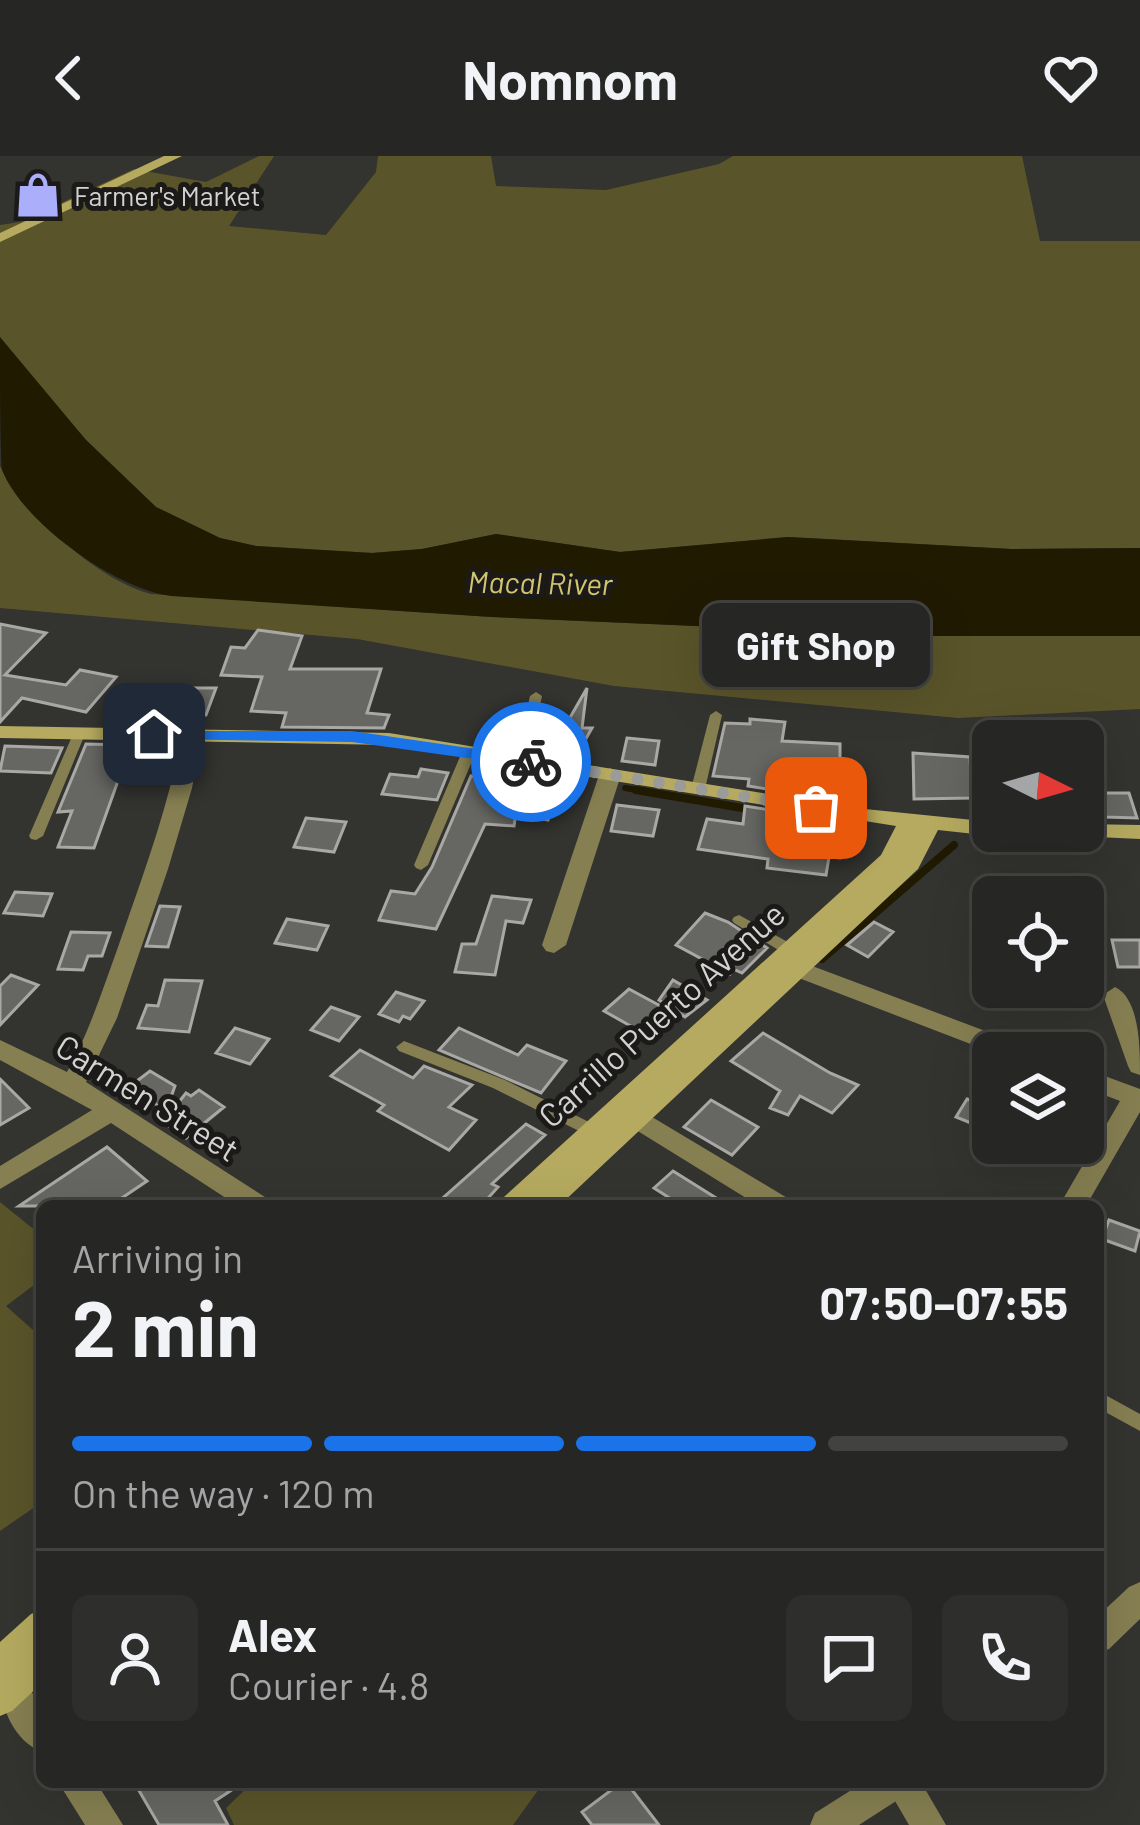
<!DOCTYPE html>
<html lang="en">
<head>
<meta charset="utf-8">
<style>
  body { margin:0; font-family:Barlow,sans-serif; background:#2e2e2c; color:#f1f3f6; height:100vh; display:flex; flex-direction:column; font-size:45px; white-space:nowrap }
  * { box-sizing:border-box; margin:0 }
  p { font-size:39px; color:#a4a5a6 }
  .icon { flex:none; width:66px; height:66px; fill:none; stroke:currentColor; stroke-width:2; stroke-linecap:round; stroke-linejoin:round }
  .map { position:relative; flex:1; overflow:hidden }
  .details { position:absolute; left:36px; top:1044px; width:1068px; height:588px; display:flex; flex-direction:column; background:#262624; border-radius:18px; box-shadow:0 12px 48px #0002,0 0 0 3px #424341 }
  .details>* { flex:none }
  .needle { width:78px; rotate:95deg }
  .tools { position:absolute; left:972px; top:564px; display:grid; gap:24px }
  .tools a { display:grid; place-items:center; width:132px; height:132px; border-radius:18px; background:#262624; box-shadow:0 12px 48px #0002,0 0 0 3px #424341; font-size:60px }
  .pin { position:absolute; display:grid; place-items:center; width:102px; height:102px; color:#fff; margin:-51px; border-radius:24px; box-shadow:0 6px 18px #0006 }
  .courier { position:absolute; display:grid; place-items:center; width:120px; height:120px; margin:-60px; border:9px solid #1a73e8; border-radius:50%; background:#fff; color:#222; box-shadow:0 3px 15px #0007 }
  .bubble { position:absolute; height:84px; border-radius:18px; background:#262624; box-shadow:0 12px 48px #0002,0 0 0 3px #424341; font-size:39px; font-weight:700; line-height:84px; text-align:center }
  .overview em { font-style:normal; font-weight:700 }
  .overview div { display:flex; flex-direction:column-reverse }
  .overview { display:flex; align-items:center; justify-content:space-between; height:204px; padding:0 36px }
  h1 { font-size:78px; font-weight:700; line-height:90px }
  .bar { display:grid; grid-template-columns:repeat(4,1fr); gap:18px 12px; align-content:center; height:144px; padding:0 36px }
  .bar i { height:15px; border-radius:9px; background:#424341 }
  .bar .current { background:#1a73e8 }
  .bar p { grid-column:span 4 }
  .line { display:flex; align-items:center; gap:30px; padding:0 36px; border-top:3px solid #424341 }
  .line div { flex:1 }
  .round { display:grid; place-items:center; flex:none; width:126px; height:126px; border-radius:18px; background:#2e2e2c }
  header { display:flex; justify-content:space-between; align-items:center; height:156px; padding:0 36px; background:#262624; font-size:54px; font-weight:700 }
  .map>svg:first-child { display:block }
  .green { fill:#5a542a }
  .water { fill:#1f1a00 }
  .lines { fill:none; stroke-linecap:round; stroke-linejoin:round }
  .stream-far1 { stroke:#1f1a00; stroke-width:6 }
  .stream { stroke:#1f1a00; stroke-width:8 }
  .building { fill:#666663; stroke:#a9a8a5; stroke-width:3 }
  .service { fill:#867f52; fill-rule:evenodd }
  .minor { fill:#867f52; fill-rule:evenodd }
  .tertiary { fill:#867f52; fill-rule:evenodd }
  .secondary { fill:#b5aa5f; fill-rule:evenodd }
  .route { fill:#1a73e8 }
  .done { stroke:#9b9b99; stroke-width:12; stroke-dasharray:0 21.6 }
  .labels { text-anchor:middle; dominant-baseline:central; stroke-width:10; stroke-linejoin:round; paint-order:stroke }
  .far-poi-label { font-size:27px; fill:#d3d3d2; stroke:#1b1a19; text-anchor:start }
  .far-water-label { font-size:30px; font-style:italic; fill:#d2c56c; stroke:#1b1a19 }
  .street-label { font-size:33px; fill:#d3d3d2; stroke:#1b1a19 }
</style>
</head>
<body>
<header><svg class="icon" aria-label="back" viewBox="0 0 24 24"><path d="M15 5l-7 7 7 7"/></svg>Nomnom<svg class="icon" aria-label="heart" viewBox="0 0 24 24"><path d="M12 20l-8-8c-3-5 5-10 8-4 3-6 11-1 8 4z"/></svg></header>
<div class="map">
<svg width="1140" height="1669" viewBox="0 0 1140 1669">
  <rect width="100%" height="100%" fill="#333330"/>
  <!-- green -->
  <path class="green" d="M259 0H274L229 70 326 79 376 16 378 0H491L496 30 606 34 719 8 733 0H1022L1040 85H1140V392L1011 393 788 381 620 396 496 378 422 393 372 397 256 390 220 382 156 351 86 284 7 195 0 181V69L20 66 134 13 206 26Z
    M0 310C28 359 95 423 151 438L492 461 920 480H1140V553L958 562 614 530 357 483 0 452Z
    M0 1046 42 1080V1123L6 1150 42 1182V1346L0 1375Z
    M253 1626H544L513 1669H234L226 1652Z"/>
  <!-- water -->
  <path class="water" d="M0 181 86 284 156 351 220 382 256 390 372 397 422 393 496 378 620 396 788 381 1011 393 1140 392V480H920L492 461 171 440C116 433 23 367 2 314 0 290 0 211 0 181Z"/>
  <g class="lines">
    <!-- stream-far1 -->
    <path class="stream-far1" d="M625 632 653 637"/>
    <!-- stream -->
    <path class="stream" d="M636 634 754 654
      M822 803 954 689"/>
  </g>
  <!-- building -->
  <path class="building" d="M0 468 46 477 5 519 66 529 80 514 116 521 86 556 22 542 0 566Z
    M258 474 302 480 290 513H381L367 557 389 559 384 572 282 571 286 557 251 555 262 521 221 519 231 491 245 492Z
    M186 532H216L206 559 176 558Z
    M587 532 582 572H592L575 602 549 598Z
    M750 563 785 566 782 585 840 588V622L852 623 851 646 748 630 749 623 713 620 725 567 750 568Z
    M627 582 659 585 655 609 622 605Z
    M86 588 125 589 122 601 159 603 152 623 119 622 94 692 58 691 72 655 58 656Z
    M5 590 62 592 51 617 0 615Z
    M913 597 970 601 972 642 914 643Z
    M421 613 448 617 437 644 382 638 390 618 418 621Z
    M538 617 564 622 548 664 516 658 514 670 485 668 436 773 379 764 391 735 415 738 432 711 471 620 525 629Z
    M1098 637H1129L1137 662 1105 661Z
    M617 649 659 654 653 680 611 675Z
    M745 650 845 666 840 702 829 701 826 719 767 712 768 703 698 693 707 663 743 668Z
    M306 662 346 666 334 696 294 691Z
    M15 736 52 738 43 760 4 757Z
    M492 740 531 744 523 767 506 765 495 819 455 816 462 788H476Z
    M160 750 180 751 168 791 146 790Z
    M705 757 728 766 767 792 742 817 733 813 730 818 676 789Z
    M287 763 328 770 317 794 275 787Z
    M874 766 893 776 868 801 847 789Z
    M71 776 110 777 102 800H88L83 814 58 813Z
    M1112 784H1140V811H1118Z
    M11 819 38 829 0 869V830Z
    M165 824 202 825 189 876 138 872 147 849 158 850Z
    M673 824 707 844 685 861 659 844Z
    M629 833 668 854 643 877 604 855Z
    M396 836 424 845 410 863 403 860 399 866 379 858Z
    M331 851 359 861 339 885 311 874Z
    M235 872 269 883 250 908 216 897Z
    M459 872 518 899 527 889 566 905 541 937 439 894Z
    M763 877 830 917 858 929 832 957 800 940 788 959 770 952 780 935 731 905Z
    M360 894 413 922 424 910 472 929 449 951 476 964 449 994 378 955 384 949 331 920Z
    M150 915 175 930 166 955 129 931Z
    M0 923 29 952 0 969Z
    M199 934 224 951 186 982 163 966 186 937 191 940Z
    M967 943 993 953V976L956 961Z
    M711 944 758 971 732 999 684 971Z
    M526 968 545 979 492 1028 498 1031 481 1050H461L444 1041Z
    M107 991 147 1025 110 1050H94L87 1044 78 1050H19Z
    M673 1015 729 1050H682L654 1032Z
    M1109 1064 1140 1075 1135 1095 1102 1083Z
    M134 1626H244L215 1645 228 1669H159Z
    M622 1626H626L659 1669H592L582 1656Z"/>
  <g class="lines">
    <!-- service -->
    <path class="service" d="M536 536 542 540 529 605 522 609 515 605 530 540Z
      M716 555 722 559 705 633 698 637 691 633 710 559Z
      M79 574 85 578 43 680 36 684 31 683 29 680 73 578Z
      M469 592 476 596 428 709 421 714 416 712 414 709 462 596Z
      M739 759 795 790 797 794 795 798H785L734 767 732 764 734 761Z
      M404 885 505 924 597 970 599 974 597 978H585L493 932 399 895 396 891Z
      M1098 1235 1140 1258V1275L1098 1252Z"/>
    <!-- minor -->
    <path class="minor" d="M192 572 202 578 192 632 168 713 117 862 86 926 268 1043 272 1050H238L111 967 0 1033V1010L92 954 0 904V884L67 916C89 877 102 835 117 794 142 722 168 653 182 578Z
      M610 612 621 619 566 789 554 797 546 795 542 789 599 619Z
      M799 805 1028 891 1031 897H994L791 819 787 813Z
      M1115 831C1140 843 1140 892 1140 919L1131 916 1128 910 1103 839Z
      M1083 912 1140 933V956L1086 1050H1059L1120 945 1083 931Z
      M637 952 789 1043 793 1050H759L628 969 624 962 628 955Z
      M10 1519C44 1533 42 1566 42 1596 14 1585 0 1551 0 1523Z
      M58 1626H96L123 1669H85Z
      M884 1626H921L946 1669H909Z"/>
    <!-- tertiary -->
    <path class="tertiary" d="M1140 1426V1463L1109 1493 1098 1497V1460L1129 1431Z
      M864 1626H912L907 1638 859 1669H810L815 1657Z"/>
    <!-- secondary -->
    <path class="secondary" d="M164 0H182L0 86V77Z
      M0 570 389 577 855 652 993 666V675H1003L993 680 938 674 918 713 559 1050H529L533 1043 525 1050H494L881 699 896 670 389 589 0 582Z
      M1083 668 1140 669V683L1075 680 1072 675H1083Z
      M42 1454V1527L12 1555 0 1560V1486L31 1458Z"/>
  </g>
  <!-- route -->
  <path class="route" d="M149 575H352L531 601 540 606 531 611 352 586 154 583 146 578Z"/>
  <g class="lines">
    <!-- done -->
    <path class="done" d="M531 606 816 652"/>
  </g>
  <!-- icons -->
  <defs>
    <g id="shop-bare" transform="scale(3.6)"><path d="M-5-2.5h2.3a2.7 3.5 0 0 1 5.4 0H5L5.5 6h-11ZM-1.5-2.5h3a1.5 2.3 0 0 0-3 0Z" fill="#abaffb" stroke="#1b1a19" stroke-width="2.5" paint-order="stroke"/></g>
  </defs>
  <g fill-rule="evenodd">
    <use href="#shop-bare" x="38" y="39"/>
  </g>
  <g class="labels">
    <!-- far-poi labels -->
    <g class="far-poi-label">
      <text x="74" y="39">Farmer's Market</text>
    </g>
    <!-- far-water labels -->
    <g class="far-water-label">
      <text transform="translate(540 426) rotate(1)">Macal River</text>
    </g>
    <!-- street labels -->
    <g class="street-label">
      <text transform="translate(661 858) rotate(-42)">Carrillo Puerto Avenue</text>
      <text transform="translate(148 941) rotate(32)">Carmen Street</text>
    </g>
  </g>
</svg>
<div class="tools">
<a><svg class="needle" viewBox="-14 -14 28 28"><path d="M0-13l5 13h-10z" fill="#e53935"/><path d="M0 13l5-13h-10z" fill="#a4a5a6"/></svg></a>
<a><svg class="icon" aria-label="locate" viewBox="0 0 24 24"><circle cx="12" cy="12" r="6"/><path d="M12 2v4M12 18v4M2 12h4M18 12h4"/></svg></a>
<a><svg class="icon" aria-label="layers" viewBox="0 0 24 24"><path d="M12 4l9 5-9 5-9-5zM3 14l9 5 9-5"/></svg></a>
</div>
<div class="pin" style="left:816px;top:652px;background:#ea580c"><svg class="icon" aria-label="bag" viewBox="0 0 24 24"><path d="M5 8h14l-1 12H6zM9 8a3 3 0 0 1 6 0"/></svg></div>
<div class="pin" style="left:154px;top:578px;background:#1f2937"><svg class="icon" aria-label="home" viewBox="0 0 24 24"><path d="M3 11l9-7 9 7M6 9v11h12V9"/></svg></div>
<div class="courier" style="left:531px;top:606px"><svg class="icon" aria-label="bike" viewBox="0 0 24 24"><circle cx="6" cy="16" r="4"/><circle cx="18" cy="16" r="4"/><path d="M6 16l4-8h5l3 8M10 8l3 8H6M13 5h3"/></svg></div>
<div class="bubble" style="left:702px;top:447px;width:228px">Gift Shop</div>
<section class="details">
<div class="overview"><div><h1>2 min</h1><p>Arriving in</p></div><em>07:50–07:55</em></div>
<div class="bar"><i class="current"></i><i class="current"></i><i class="current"></i><i></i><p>On the way · 120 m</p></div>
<div class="line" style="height:216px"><a class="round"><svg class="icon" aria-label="person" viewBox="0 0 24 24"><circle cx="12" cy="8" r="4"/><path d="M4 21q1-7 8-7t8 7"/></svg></a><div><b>Alex</b><p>Courier · 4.8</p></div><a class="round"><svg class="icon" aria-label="chat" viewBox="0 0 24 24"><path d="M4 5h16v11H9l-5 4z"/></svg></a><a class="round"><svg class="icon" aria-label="phone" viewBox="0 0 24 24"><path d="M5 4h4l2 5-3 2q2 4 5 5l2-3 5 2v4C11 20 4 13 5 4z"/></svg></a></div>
</section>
</div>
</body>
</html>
